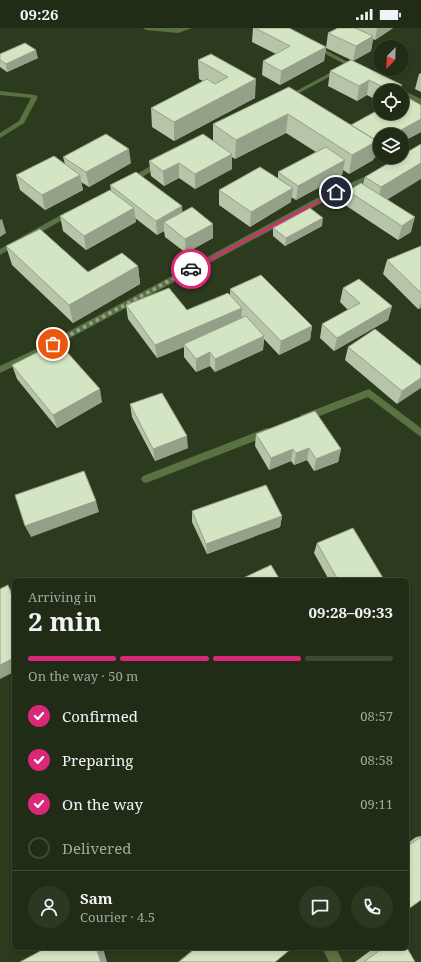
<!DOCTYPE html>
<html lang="en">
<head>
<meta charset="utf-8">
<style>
  body { margin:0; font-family:"Noto Serif",serif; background:#2d3823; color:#f1f3f6; height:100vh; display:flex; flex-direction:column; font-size:15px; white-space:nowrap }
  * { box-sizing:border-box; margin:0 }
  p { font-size:13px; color:#a2a7a1 }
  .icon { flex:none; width:22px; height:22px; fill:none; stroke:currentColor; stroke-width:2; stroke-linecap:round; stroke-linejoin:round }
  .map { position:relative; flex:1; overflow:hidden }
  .details { position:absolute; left:12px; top:550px; width:397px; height:372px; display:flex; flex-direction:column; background:#212c16; border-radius:6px; box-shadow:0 2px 6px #0003,0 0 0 1px #3e4835 }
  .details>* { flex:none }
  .needle { width:26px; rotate:203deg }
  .controls { position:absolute; left:373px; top:12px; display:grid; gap:8px }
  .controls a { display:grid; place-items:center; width:36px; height:36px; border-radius:50%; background:#212c16; box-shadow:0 2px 6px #0003,0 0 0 1px #3e4835; font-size:20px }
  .pin { position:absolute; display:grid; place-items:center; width:34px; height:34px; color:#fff; margin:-17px; border:2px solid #fff; border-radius:50%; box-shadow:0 1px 4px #0007 }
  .courier { position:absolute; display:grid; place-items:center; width:40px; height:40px; margin:-20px; border:3px solid #db2777; border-radius:50%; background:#fff; color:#222; box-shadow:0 1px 5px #0007 }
  .head em { font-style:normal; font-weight:700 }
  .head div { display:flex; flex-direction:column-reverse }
  .head { display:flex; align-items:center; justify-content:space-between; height:68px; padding:0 16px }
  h1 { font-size:26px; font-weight:700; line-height:30px }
  .bar { display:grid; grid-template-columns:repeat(4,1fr); gap:6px 4px; align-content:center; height:48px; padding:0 16px }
  .bar i { height:5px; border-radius:3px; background:#3e4835 }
  .bar .active { background:#db2777 }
  .bar p { grid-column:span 4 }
  .line { display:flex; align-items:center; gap:10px; padding:0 16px; border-top:1px solid #3e4835 }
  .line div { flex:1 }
  .round { display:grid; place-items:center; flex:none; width:42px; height:42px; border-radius:21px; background:#2d3823 }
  ol { padding:0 16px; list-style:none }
  li { display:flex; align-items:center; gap:12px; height:44px }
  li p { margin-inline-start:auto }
  li .icon { padding:4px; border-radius:50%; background:#db2777; color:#fff; stroke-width:4 }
  li:last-child { color:#a2a7a1 }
  li i { width:22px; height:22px; border:2px solid #3e4835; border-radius:50% }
  .status { display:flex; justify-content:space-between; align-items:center; height:28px; padding:0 20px; background:#212c16; direction:ltr }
  .status svg { height:11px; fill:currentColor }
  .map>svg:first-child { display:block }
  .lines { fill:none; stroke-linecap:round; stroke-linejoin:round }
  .minor { fill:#5a7241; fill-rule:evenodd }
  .wall { fill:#b6c5a8 }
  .shaded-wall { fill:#94a088 }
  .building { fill:#d4e5c3; stroke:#94a088 }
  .route { fill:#db2777 }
  .done { stroke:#98a38e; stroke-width:4; stroke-dasharray:0 7.2 }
</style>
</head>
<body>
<div class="status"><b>09:26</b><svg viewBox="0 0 49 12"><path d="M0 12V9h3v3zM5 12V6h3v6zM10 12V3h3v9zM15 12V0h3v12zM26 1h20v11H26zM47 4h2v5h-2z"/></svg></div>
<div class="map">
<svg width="421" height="934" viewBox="0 0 421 934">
  <rect width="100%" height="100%" fill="#2c3a1e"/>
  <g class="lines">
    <!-- minor -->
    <path class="minor" d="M143 0H192L178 5 146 2Z
      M312 17H316L359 40 354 41 312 19Z
      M339 40 344 41 288 71 283 70Z
      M402 62 421 71V76L402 67V63H399Z
      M0 63 35 67 38 69 24 95 0 110V105L19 93 31 70 0 67Z
      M159 133 166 135 132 155H126L125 153Z
      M373 145H376L380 147 325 173 42 325 0 345V338L36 321 319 169Z
      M68 183H71L75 185 0 227V221Z
      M369 361 421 400V409L368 369 304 394 299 390 301 387Z
      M267 400 270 401 272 404 270 407 146 455 143 454 141 451 143 448Z
      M322 920H336L343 934H329Z"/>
  </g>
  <!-- wall -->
  <path class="wall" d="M253 0H289L326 19 324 33 280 57 262 47 263 33 276 26 252 14Z
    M338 0H393L375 12 373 11 371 23 353 33 402 57 401 63H380V74L367 67 357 73 328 58 330 43 351 32 326 20 328 5Z
    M0 26 38 30 7 44 0 39Z
    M211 26 255 70 174 113 152 99 151 80 203 53 199 51 198 32Z
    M421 45V64L415 61 419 46Z
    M289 59 350 97 421 77V104L402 114V107H380V127L374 130 373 132 349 146 343 142 342 147 296 172 291 169V174L250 199 219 177V162L278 150V144L316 124 286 105 235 131 232 129V141L195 161 179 150 164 158 151 148 149 133 213 113V96Z
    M63 129 131 135 89 159 81 154 83 162 45 182 20 162 16 147 65 136Z
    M399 129 387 172 411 204 398 212 345 177 348 163 363 156 365 149Z
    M110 157 213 196V210L186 225 165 209 164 203 157 207 135 190 136 194 86 222 63 203 60 188 111 162Z
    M322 198 285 218 273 208V200Z
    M6 218 88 244 138 238 140 256 73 295 12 237Z
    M421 218V280L418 281 383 246 387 232Z
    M343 260 392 278 388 292 334 323 320 310 322 296 348 282 340 274Z
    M230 261 312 298 310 312 279 327 264 311 263 322 215 344 210 338 196 344 184 329V319L157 330 128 291 126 277 187 282 230 267Z
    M348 319 421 338 397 376 345 332Z
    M12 337 102 374 57 400 17 351Z
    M130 376 188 420 155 433 132 389Z
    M256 406 341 421 338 434 314 443 307 432 294 437 291 433 269 442 255 418Z
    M192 483 282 488 280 499 207 526 192 494Z
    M317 515 383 550 381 552H329L314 525Z
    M421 808V872L408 815 416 809Z
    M195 920H292L275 934H178Z
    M374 920H407L415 934H355Z"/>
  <!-- shaded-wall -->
  <path class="shaded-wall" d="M377 0H393L375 12Z
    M373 8 371 23 353 33 356 18Z
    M326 19 324 33 280 57 281 43Z
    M36 22 38 30 7 44 6 36Z
    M256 51 255 70 174 113V94Z
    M369 52 367 67 357 73 359 58Z
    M402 57 401 63H393Z
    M288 86 286 105 235 131 236 112Z
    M421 91V104L402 114V107H392Z
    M377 113 380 114V127L374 130 373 132 349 146 352 127Z
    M129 121 131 135 89 159 86 144Z
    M232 126V141L195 161V146Z
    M345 132 342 147 296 172 298 158Z
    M179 135V150L164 158 163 143Z
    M421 135V151L377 178 381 159Z
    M80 147 83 162 45 182 42 167Z
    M293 160 291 174 250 199 251 184Z
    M182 178 183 193 164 194V203L157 207 156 193Z
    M134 180 136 194 86 222 84 208Z
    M415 189 411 204 398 212 402 198Z
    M323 190 322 198 285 218 286 210Z
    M2 191 6 205 0 209V192Z
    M213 196V210L186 225 185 211Z
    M138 238 140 256 73 295 69 277Z
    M421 274V280L418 281Z
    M392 278 388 292 334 323 337 310Z
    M242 280 241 294 184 316V319L157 330 155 317Z
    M312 298 310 312 279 327 281 313Z
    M264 308 263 322 215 344V331Z
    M210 324V338L196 344V331Z
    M421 350V360L397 376 402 363Z
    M100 361 102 374 57 400 53 387Z
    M187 408 188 420 155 433 153 421Z
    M309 420 307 432 294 437 296 425Z
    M293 421 291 433 269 442 271 430Z
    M341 421 338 434 314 443 316 431Z
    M96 473 99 484 31 509 25 498Z
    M282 488 280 499 207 526 206 516Z
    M8 557 14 567V573Z
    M14 630V644L0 651V637Z
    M96 920H103L107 934H101Z"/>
  <!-- building -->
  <path class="building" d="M255 0H289L326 19 281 43 263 33 290 18Z
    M338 0H355L373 8 356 18 328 5Z
    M25 15 36 22 6 36 0 32V26Z
    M211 26 256 51 174 94 151 80 207 51 215 56 228 49 198 32Z
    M351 32 402 57 393 63H391L369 52 359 58 330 43Z
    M289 59 377 113 352 127 288 86 236 112 213 96Z
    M405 68 421 77V91L392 107H380V114L377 115V113L351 97 380 81V85H402V70Z
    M106 106 129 121 86 144 63 129Z
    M203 106 232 126 195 146 179 135 163 143 149 133Z
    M421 116V135L381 159 365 149 399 129H402V127Z
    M326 119 345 132 298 158 278 144Z
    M54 128 80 147 42 167 16 147Z
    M260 139 293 160 251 184 219 162Z
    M136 144 182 178 156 193 110 157Z
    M361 155 415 189 402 198 348 163Z
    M110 162 134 180 84 208 60 188Z
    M192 179 213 196 185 211 164 194Z
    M310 180 323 190 286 210 273 200Z
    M40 201 88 244 122 225 138 238 69 277 6 218Z
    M421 218V265L387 232Z
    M261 247 312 298 281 313 230 261Z
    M359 251 392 278 337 310 322 296 360 275 343 260Z
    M169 260 187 282 228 265 242 280 155 317 126 277Z
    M246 288 264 308 215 331 210 324 196 331 184 316Z
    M375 301 421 338V350L402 363 348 319Z
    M58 314 100 361 53 387 12 337Z
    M162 365 187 408 153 421 130 376Z
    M315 383 341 421 316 431 309 420 296 425 293 421 271 430 256 406Z
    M84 443 96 473 25 498 15 467Z
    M266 457 282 488 206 516 192 483Z
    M353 500 383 550 377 552H338L317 515Z
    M271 537 280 552H239Z
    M8 557 14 573V630L0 637V561Z
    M421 809V872L407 882V813L409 817Z
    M46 920H96L101 934H20Z
    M196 920H292L275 934H179Z
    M383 920H407L415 934H364Z"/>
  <!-- route -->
  <path class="route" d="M336 163 337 165 193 242 189 241Z"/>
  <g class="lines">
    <!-- done -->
    <path class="done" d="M53 316 191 241"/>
  </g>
</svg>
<div class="controls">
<a><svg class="needle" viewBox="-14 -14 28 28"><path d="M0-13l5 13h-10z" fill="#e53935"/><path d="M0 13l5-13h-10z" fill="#a2a7a1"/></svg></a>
<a><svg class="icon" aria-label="locate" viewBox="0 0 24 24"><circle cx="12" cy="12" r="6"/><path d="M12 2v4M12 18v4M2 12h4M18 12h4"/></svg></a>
<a><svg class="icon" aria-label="layers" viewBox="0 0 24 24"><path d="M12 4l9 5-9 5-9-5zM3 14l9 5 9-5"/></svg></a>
</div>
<div class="pin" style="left:53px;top:316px;background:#ea580c"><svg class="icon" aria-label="bag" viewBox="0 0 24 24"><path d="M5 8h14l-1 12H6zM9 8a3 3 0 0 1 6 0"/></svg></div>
<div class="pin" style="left:336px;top:164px;background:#1f2937"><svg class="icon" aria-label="home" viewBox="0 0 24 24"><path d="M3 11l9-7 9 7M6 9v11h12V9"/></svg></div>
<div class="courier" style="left:191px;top:241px"><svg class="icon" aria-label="car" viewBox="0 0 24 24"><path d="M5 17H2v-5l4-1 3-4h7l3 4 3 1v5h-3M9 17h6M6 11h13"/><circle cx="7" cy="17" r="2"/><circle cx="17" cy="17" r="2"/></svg></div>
<section class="details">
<div class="head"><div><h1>2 min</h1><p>Arriving in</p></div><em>09:28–09:33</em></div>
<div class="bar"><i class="active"></i><i class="active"></i><i class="active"></i><i></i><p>On the way · 50 m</p></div>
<ol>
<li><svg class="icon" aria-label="check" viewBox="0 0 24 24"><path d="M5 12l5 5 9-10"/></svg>Confirmed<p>08:57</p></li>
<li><svg class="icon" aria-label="check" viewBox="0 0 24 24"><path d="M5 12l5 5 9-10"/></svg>Preparing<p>08:58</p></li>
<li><svg class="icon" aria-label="check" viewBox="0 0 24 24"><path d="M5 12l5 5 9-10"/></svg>On the way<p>09:11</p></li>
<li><i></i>Delivered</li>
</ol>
<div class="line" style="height:72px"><a class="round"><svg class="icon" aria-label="person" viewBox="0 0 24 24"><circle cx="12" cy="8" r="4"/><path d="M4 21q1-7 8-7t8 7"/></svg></a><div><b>Sam</b><p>Courier · 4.5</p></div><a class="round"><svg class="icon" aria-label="chat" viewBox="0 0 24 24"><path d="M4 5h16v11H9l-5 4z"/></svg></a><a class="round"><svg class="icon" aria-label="phone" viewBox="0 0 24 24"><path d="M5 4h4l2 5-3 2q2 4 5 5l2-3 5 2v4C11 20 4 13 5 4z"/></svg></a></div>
</section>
</div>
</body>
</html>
